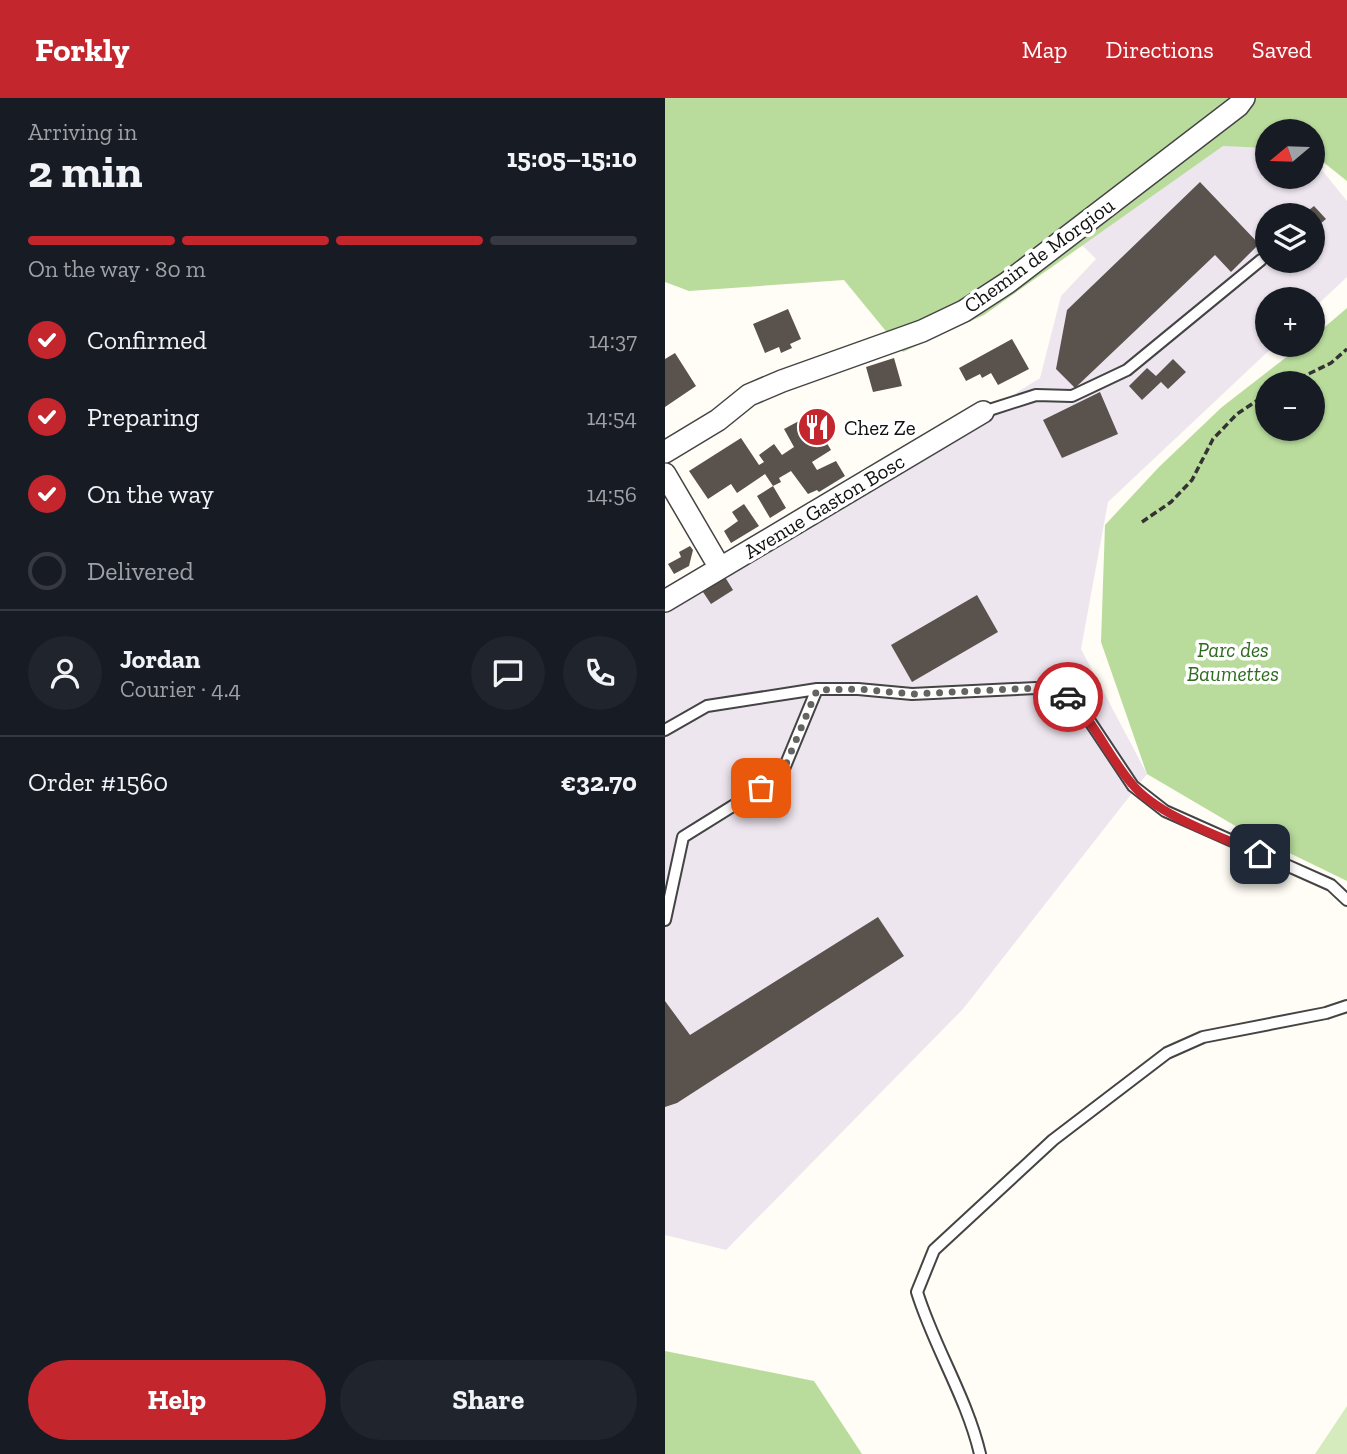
<!DOCTYPE html>
<html lang="en">
<head>
<meta charset="utf-8">
<style>
  body { margin:0; font-family:"Zilla Slab",serif; background:#20242c; color:#f1f3f6; height:100vh; display:flex; flex-direction:column; font-size:26px; white-space:nowrap }
  * { box-sizing:border-box; margin:0 }
  p { font-size:23px; color:#9ea1a6 }
  .icon { flex:none; width:38px; height:38px; fill:none; stroke:currentColor; stroke-width:2; stroke-linecap:round; stroke-linejoin:round }
  .map { position:relative; flex:1; overflow:hidden }
  .side { display:flex; flex-direction:column; background:#171b24; width:665px }
  .side>* { flex:none }
  .needle { width:46px; rotate:251deg }
  .buttons { position:absolute; left:590px; top:21px; display:grid; gap:14px }
  .buttons a { display:grid; place-items:center; width:70px; height:70px; border-radius:50%; background:#171b24; box-shadow:0 2px 5px #0004; font-size:35px }
  .pin { position:absolute; display:grid; place-items:center; width:60px; height:60px; color:#fff; margin:-30px; border-radius:14px; box-shadow:0 4px 10px #0006 }
  .courier { position:absolute; display:grid; place-items:center; width:70px; height:70px; margin:-35px; border:5px solid #c4262e; border-radius:50%; background:#fff; color:#222; box-shadow:0 2px 9px #0007 }
  .overview em { font-style:normal; font-weight:700 }
  .overview div { display:flex; flex-direction:column-reverse }
  .overview { display:flex; align-items:center; justify-content:space-between; height:119px; padding:0 28px }
  h1 { font-size:46px; font-weight:700; line-height:52px }
  .bar { display:grid; grid-template-columns:repeat(4,1fr); gap:10px 7px; align-content:center; height:84px; padding:0 28px }
  .bar i { height:9px; border-radius:5px; background:#363941 }
  .bar .on { background:#c4262e }
  .bar p { grid-column:span 4 }
  .line { display:flex; align-items:center; gap:18px; padding:0 28px; border-top:2px solid #363941 }
  .line div { flex:1 }
  .round { display:grid; place-items:center; flex:none; width:74px; height:74px; border-radius:37px; background:#20242c }
  ol { padding:0 28px; list-style:none }
  li { display:flex; align-items:center; gap:21px; height:77px }
  li p { margin-inline-start:auto }
  li .icon { padding:7px; border-radius:50%; background:#c4262e; color:#fff; stroke-width:4 }
  li:last-child { color:#9ea1a6 }
  li i { width:38px; height:38px; border:4px solid #363941; border-radius:50% }
  .primary-button { display:flex; gap:14px; margin-top:auto; padding:14px 28px }
  .primary-button a { flex:1; height:80px; border-radius:42px; background:#c4262e; color:#fff; font-size:28px; font-weight:700; line-height:80px; text-align:center }
  .primary-button a+a { background:#20242c; color:#f1f3f6 }
  header { display:flex; align-items:center; gap:42px; box-sizing:border-box; height:98px; padding:0 35px; background:#c4262e; color:#fff }
  header strong { font-size:33px }
  nav { display:flex; gap:38px; margin-inline-start:auto; font-size:24px }
  main { display:flex; flex:1; min-height:0 }
  .map>svg:first-child { display:block }
  .industrial { fill:#eee6ef; fill-rule:evenodd }
  .green { fill:#d5ebbd }
  .forest { fill:#b9dc9c; fill-rule:evenodd }
  .building { fill:#5a524d }
  .lines { fill:none; stroke-linecap:round; stroke-linejoin:round }
  .service-casing { stroke:#444; stroke-width:14 }
  .minor-casing { stroke:#444; stroke-width:24 }
  .path { stroke:#333; stroke-width:3.5; stroke-dasharray:7 3.5; stroke-linecap:butt }
  .service { stroke:#fff; stroke-width:10 }
  .minor { stroke:#fff; stroke-width:21 }
  .done { stroke:#646461; stroke-width:7; stroke-dasharray:0 12.6 }
  .route { stroke:#c4262e; stroke-width:9 }
  .labels { text-anchor:middle; dominant-baseline:central; stroke-width:7; stroke-linejoin:round; paint-order:stroke }
  .street-label { font-size:21px; fill:#111; stroke:#fff }
  .poi-label { font-size:21px; fill:#111; stroke:#fff; text-anchor:start }
  .park-label { font-size:21px; font-style:italic; fill:#2f6b1f; stroke:#fff }
</style>
</head>
<body>
<header>
<strong>Forkly</strong>
<nav><a>Map</a><a>Directions</a><a>Saved</a></nav>
</header>
<main>
<section class="side">
<div class="overview"><div><h1>2 min</h1><p>Arriving in</p></div><em>15:05–15:10</em></div>
<div class="bar"><i class="on"></i><i class="on"></i><i class="on"></i><i></i><p>On the way · 80 m</p></div>
<ol>
<li><svg class="icon" aria-label="check" viewBox="0 0 24 24"><path d="M5 12l5 5 9-10"/></svg>Confirmed<p>14:37</p></li>
<li><svg class="icon" aria-label="check" viewBox="0 0 24 24"><path d="M5 12l5 5 9-10"/></svg>Preparing<p>14:54</p></li>
<li><svg class="icon" aria-label="check" viewBox="0 0 24 24"><path d="M5 12l5 5 9-10"/></svg>On the way<p>14:56</p></li>
<li><i></i>Delivered</li>
</ol>
<div class="line" style="height:126px"><a class="round"><svg class="icon" aria-label="person" viewBox="0 0 24 24"><circle cx="12" cy="8" r="4"/><path d="M4 21q1-7 8-7t8 7"/></svg></a><div><b>Jordan</b><p>Courier · 4.4</p></div><a class="round"><svg class="icon" aria-label="chat" viewBox="0 0 24 24"><path d="M4 5h16v11H9l-5 4z"/></svg></a><a class="round"><svg class="icon" aria-label="phone" viewBox="0 0 24 24"><path d="M5 4h4l2 5-3 2q2 4 5 5l2-3 5 2v4C11 20 4 13 5 4z"/></svg></a></div>
<div class="line" style="height:91px"><div>Order #1560</div><b>€32.70</b></div>
<div class="primary-button"><a>Help</a><a>Share</a></div>
</section>
<div class="map">
<svg width="682" height="1356" viewBox="0 0 682 1356">
  <rect width="100%" height="100%" fill="#fffdf5"/>
  <!-- industrial -->
  <path class="industrial" d="M600 4 602 79H648V61L682 103V179L648 211V201H602V247H610L443 404 416 551 482 676 298 911 61 1152 0 1137V516L375 280 396 198 431 161 413 143ZM602 117H648V163H602Z"/>
  <!-- green -->
  <path class="green" d="M682 1308V1356H650Z"/>
  <!-- forest -->
  <path class="forest" d="M0 0H682V83L648 56V33H602V50L558 48 319 217 238 254 179 182 24 193 0 184Z
    M682 210V783L579 733 482 676 436 544 440 427 494 369 557 309 637 247H648V239ZM602 285H648V331H602Z
    M0 1253 149 1283 197 1356H0Z"/>
  <!-- building -->
  <path class="building" d="M535 84 594 146 566 174 550 157 410 290 391 271 402 212Z
    M649 108 661 121 648 132V117H638Z
    M123 211 136 241 125 246 127 250 116 255 114 249 100 255 88 226Z
    M347 241 364 271 333 287 326 275 317 280 315 276 301 283 294 270Z
    M10 255 31 288 0 309V261Z
    M229 260 237 288 208 294 201 269Z
    M508 261 521 274 503 291 496 284 477 302 464 288 482 270 491 278Z
    M435 294 453 336 397 360 378 322Z
    M145 317 166 352 147 364 152 372 171 363 180 378 154 394 152 392 143 396 126 373 114 380 116 384 108 388 100 376 72 395 66 386 43 401 24 373 76 340 94 367 99 364 94 357 109 346 117 357 129 349 119 331Z
    M108 388 121 410 105 420 92 398Z
    M79 406 94 428 66 445 59 433 73 423 67 414Z
    M25 448 28 452 24 468 9 476 3 466 16 459 14 454Z
    M60 479 68 492 46 506 38 494Z
    M312 497 333 534 247 584 226 547Z
    M213 819 239 858 12 1005 0 1009V903L25 937Z"/>
  <g class="lines">
    <!-- service casing -->
    <g class="service-casing">
      <path id="service" d="M318 314 371 297 407 298 462 272 596 162
        M0 632 42 608 152 591H193L247 596 371 590 400 597 420 616 468 688 500 713 666 787 682 802
        M0 822 18 739 116 678 152 591
        M315 1356C302 1300 269 1249 252 1194L269 1152 388 1042 502 955 538 939 661 915 682 908"/>
    </g>
    <!-- minor casing -->
    <g class="minor-casing">
      <path id="minor" d="M0 354 53 322 84 297 117 283 257 233 299 213 342 185 573 8 579 0
        M0 376 55 470
        M0 503 318 314"/>
    </g>
    <!-- path -->
    <path class="path" d="M625 285 666 265 682 251
      M477 424 506 404 527 382 548 341 572 316 602 296"/>
    <!-- service -->
    <use href="#service" class="service"/>
    <!-- minor -->
    <use href="#minor" class="minor"/>
  </g>
  <g class="lines">
    <!-- done -->
    <path class="done" d="M96 690 116 678 152 592 193 591 247 596 371 590 403 599"/>
    <!-- route -->
    <path class="route" d="M403 599C430 624 443 658 467 686 493 718 557 739 595 756"/>
  </g>
  <!-- icons -->
  <defs>
    <g id="restaurant-disc" transform="scale(2.0125)"><circle r="9.5" fill="#c4262e" stroke="#fff"/><path d="M-5-6h1v4h1v-4h1v4h1v-4h1v5L-1.5 .5V6h-2V.5L-5-1ZM5-6V6H3V1.5H1.5Q1.5-4 5-6Z" fill="#fff"/></g>
  </defs>
  <g fill-rule="evenodd">
    <use href="#restaurant-disc" x="152" y="329"/>
  </g>
  <g class="labels">
    <!-- street labels -->
    <g class="street-label">
      <text transform="translate(374 157) rotate(-36)">Chemin de Morgiou</text>
      <text transform="translate(159 408) rotate(-31)">Avenue Gaston Bosc</text>
    </g>
    <!-- poi labels -->
    <g class="poi-label">
      <text x="179" y="329">Chez Ze</text>
    </g>
    <!-- park labels -->
    <g class="park-label">
      <text x="568" y="551">Parc des<tspan x="568" dy="24">Baumettes</tspan></text>
    </g>
  </g>
</svg>
<div class="buttons">
<a><svg class="needle" viewBox="-14 -14 28 28"><path d="M0-13l5 13h-10z" fill="#e53935"/><path d="M0 13l5-13h-10z" fill="#9ea1a6"/></svg></a>
<a><svg class="icon" aria-label="layers" viewBox="0 0 24 24"><path d="M12 4l9 5-9 5-9-5zM3 14l9 5 9-5"/></svg></a>
<a>+</a>
<a>−</a>
</div>
<div class="pin" style="left:96px;top:690px;background:#ea580c"><svg class="icon" aria-label="bag" viewBox="0 0 24 24"><path d="M5 8h14l-1 12H6zM9 8a3 3 0 0 1 6 0"/></svg></div>
<div class="pin" style="left:595px;top:756px;background:#1f2937"><svg class="icon" aria-label="home" viewBox="0 0 24 24"><path d="M3 11l9-7 9 7M6 9v11h12V9"/></svg></div>
<div class="courier" style="left:403px;top:599px"><svg class="icon" aria-label="car" viewBox="0 0 24 24"><path d="M5 17H2v-5l4-1 3-4h7l3 4 3 1v5h-3M9 17h6M6 11h13"/><circle cx="7" cy="17" r="2"/><circle cx="17" cy="17" r="2"/></svg></div>
</div>
</main>
</body>
</html>
